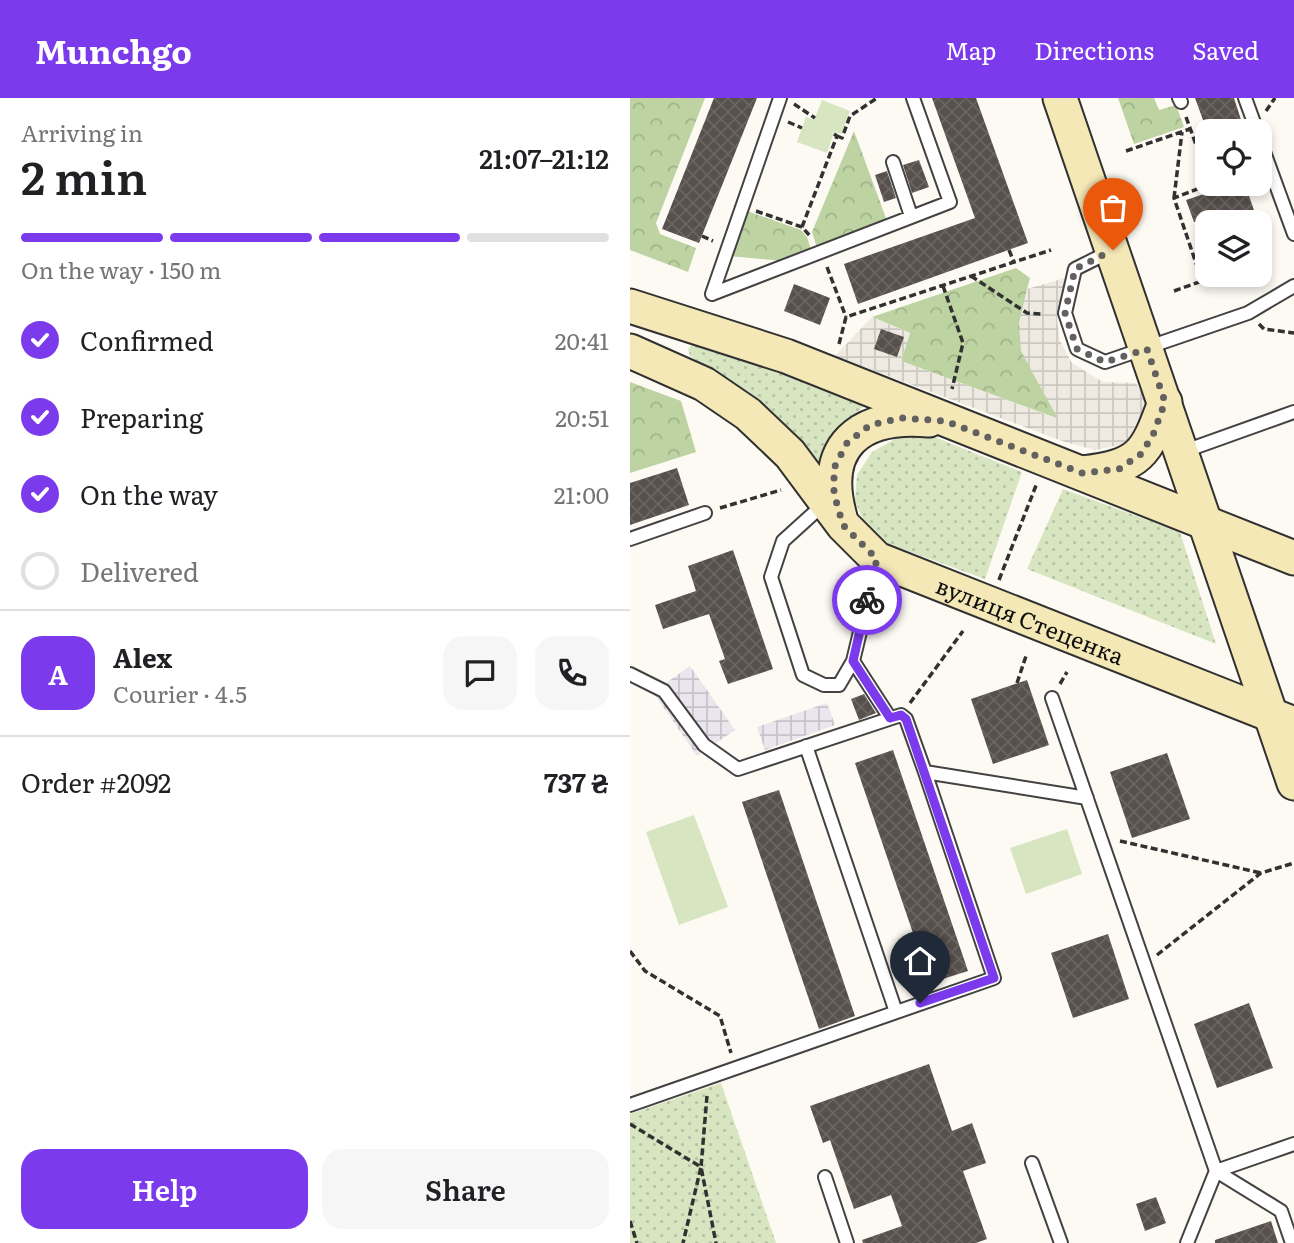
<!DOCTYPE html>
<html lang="en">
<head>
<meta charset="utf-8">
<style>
  body { margin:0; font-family:Literata,serif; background:#f6f6f6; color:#202124; height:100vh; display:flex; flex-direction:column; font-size:26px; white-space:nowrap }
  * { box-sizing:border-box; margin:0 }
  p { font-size:23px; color:#757577 }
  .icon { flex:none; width:38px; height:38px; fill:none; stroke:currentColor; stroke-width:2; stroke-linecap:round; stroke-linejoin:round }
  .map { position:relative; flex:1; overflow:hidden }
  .side { display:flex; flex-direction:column; background:#fff; width:630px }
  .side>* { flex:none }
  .buttons { position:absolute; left:565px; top:21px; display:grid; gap:14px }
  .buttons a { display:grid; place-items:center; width:77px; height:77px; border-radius:14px; background:#fff; box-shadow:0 4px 10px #0003; font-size:35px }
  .pin { position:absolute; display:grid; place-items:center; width:60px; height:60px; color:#fff; margin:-72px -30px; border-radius:50% 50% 50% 0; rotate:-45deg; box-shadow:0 0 7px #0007 }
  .pin .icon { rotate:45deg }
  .courier { position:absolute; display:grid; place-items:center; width:70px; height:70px; margin:-35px; border:5px solid #7c3aed; border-radius:50%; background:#fff; color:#222; box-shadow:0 2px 9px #0007 }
  .summary em { font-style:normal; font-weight:600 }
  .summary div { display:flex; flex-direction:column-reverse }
  .summary { display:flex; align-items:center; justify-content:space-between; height:119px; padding:0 21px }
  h1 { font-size:46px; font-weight:600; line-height:52px }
  .bar { display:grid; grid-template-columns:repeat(4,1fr); gap:10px 7px; align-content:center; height:84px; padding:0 21px }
  .bar i { height:9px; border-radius:5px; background:#e0e0e0 }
  .bar .current { background:#7c3aed }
  .bar p { grid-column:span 4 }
  .line { display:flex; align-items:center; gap:18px; padding:0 21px; border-top:2px solid #e0e0e0 }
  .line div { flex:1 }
  .round { display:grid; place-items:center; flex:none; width:74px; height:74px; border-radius:21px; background:#f6f6f6 }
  ol { padding:0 21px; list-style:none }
  li { display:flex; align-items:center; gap:21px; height:77px }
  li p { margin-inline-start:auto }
  li .icon { padding:7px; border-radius:50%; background:#7c3aed; color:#fff; stroke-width:4 }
  li:last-child { color:#757577 }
  li i { width:38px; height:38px; border:4px solid #e0e0e0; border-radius:50% }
  .button { display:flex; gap:14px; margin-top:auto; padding:14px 21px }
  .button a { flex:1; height:80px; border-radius:21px; background:#7c3aed; color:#fff; font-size:28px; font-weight:600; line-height:80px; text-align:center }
  .button a+a { background:#f6f6f6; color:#202124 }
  header { display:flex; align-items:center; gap:42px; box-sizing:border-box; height:98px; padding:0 35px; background:#7c3aed; color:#fff }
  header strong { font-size:33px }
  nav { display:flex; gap:38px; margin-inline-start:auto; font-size:24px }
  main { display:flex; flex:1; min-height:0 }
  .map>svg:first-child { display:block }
  .industrial { fill:url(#industrial-grid) }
  .grass { fill:url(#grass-dots) }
  .forest { fill:url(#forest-crowns) }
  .park { fill:#d7e5c0 }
  .plaza { fill:url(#plaza-grid) }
  .building { fill:url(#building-cross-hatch) }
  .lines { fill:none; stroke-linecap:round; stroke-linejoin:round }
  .lane-casing { stroke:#424242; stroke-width:16 }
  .secondary-casing { stroke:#313131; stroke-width:37 }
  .path { stroke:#313131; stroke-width:3.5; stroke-dasharray:7 3.5; stroke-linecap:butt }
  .lane { stroke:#fff; stroke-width:12 }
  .secondary { stroke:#f5e8b7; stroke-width:33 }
  .done { stroke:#62615f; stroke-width:7; stroke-dasharray:0 12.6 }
  .route { stroke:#7c3aed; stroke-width:9 }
  .labels { text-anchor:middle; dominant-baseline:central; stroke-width:7; stroke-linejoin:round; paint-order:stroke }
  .street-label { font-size:23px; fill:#0f0f0f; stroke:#fff }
</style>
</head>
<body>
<header>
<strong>Munchgo</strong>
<nav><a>Map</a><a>Directions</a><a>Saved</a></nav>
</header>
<main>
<section class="side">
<div class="summary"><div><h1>2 min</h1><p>Arriving in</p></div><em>21:07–21:12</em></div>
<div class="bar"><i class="current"></i><i class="current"></i><i class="current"></i><i></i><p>On the way · 150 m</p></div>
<ol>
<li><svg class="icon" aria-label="check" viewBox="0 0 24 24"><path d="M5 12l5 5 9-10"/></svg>Confirmed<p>20:41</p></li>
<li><svg class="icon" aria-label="check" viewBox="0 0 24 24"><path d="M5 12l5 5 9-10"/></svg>Preparing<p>20:51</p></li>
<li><svg class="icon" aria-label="check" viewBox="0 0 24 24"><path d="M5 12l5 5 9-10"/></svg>On the way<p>21:00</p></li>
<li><i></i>Delivered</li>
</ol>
<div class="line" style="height:126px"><b class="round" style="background:#7c3aed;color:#fff">A</b><div><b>Alex</b><p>Courier · 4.5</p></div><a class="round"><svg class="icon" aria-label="chat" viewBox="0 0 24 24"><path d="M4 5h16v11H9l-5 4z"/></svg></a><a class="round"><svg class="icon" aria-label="phone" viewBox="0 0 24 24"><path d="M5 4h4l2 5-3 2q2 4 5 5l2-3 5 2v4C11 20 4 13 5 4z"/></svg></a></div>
<div class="line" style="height:91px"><div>Order #2092</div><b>737 ₴</b></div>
<div class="button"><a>Help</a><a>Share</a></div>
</section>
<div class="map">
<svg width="664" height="1145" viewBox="0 0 664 1145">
  <defs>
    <pattern id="industrial-grid" width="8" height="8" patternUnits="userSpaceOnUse" patternTransform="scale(1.75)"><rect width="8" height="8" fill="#ebe5ed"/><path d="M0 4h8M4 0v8" fill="none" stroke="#c8c3ca"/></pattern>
    <pattern id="grass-dots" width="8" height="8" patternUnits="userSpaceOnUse" patternTransform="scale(1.75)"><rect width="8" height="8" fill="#d7e5c0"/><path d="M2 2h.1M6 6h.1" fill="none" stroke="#b7c3a4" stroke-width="1.8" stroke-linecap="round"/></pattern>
    <pattern id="forest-crowns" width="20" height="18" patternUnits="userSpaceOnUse" patternTransform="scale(1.75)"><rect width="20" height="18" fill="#bdd3a1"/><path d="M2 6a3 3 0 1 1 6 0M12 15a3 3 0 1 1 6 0" fill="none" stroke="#a1b489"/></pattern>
    <pattern id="plaza-grid" width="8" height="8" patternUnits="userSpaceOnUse" patternTransform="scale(1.75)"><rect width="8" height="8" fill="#eeeae2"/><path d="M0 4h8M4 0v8" fill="none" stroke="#cbc8c1"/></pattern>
    <pattern id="building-cross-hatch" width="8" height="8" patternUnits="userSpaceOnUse" patternTransform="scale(1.75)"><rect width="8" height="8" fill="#57504d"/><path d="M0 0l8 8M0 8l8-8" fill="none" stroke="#6a6562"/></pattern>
  </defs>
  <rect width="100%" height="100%" fill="#fdfaf3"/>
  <!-- industrial -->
  <path class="industrial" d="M60 568 105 632 67 658 23 594Z
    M197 605 205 627 135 652 127 629Z"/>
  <!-- grass -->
  <path class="grass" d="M67 241 240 303 207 331 191 375 140 316 60 258 58 251Z
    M297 336 392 374 355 481 253 444 234 424 225 403 227 377 242 354 265 341Z
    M433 391 550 434 586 546 397 471Z
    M91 985 146 1145H0V1016Z"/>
  <!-- forest -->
  <path class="forest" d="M0 0H75L26 125 30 136 66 150 58 174 0 152Z
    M488 0H524L529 12 546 7 554 29 504 46Z
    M224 33 257 123 187 150 182 134Z
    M114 112 171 132 177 139 181 152 152 163 99 158Z
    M386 170 400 180C381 253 395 259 429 321L271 263 280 235 242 219Z
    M0 284 51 303 66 354 0 375Z"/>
  <!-- park -->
  <path class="park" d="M192 2 220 13 211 36 204 34 197 55 167 44 176 19 184 22Z
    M64 717 98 809 49 827 16 734Z
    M437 731 452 776 396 796 380 750Z"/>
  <!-- plaza -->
  <path class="plaza" d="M435 180 427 221 430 243 442 265 473 284 506 285 520 309 516 330 494 346 465 352 435 344 205 258 242 219 280 235 271 263 428 321 391 253 389 225 397 191Z"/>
  <!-- building -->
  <path class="building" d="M84 0H127L69 145 32 131Z
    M302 0H346L398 145 228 206 214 166 345 120Z
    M565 0H604L613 28 598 33H577Z
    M289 62 299 89 282 95 273 67Z
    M257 73 266 100 254 104 245 77Z
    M604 86H615L628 124H564L556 102Z
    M164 186 200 200 190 227 154 213Z
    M251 231 274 239 267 259 244 251Z
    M47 370 59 407 0 427V385Z
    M103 452 143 571 98 586 89 563 95 561 79 516 33 531 25 507 66 493 58 468Z
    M397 582 419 647 363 666 341 601Z
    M234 596 246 615 229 622 221 601Z
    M263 652 338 873 300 885 225 665Z
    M537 655 560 721 502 740 480 674Z
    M149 692 225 918 189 931 112 704Z
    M478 836 499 901 443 920 421 855Z
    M619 905 643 970 587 990 564 926Z
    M299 966 322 1033 342 1025 356 1065 333 1073 357 1141 346 1145H233L232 1142 272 1128 261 1097 224 1111 200 1042 193 1045 180 1008Z
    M526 1099 536 1125 515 1133 506 1106Z
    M641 1123 648 1145H585V1142Z"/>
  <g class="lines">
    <!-- lane casing -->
    <g class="lane-casing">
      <path id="lane" d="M549 0 551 4
        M615 0 627 33
        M630 43 664 136
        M263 64 281 118
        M479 154 445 171 435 215 447 251 475 264 618 215 664 188
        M82 196 320 104 283 0
        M82 196 150 0
        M552 354 664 314
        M196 404 153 443 141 479 173 577 194 587H209L223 563
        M0 441 75 415
        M247 463 223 563 260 620
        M0 576 34 593 74 647 108 671 271 617 276 621 295 674 457 700
        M422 600 586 1073 651 1113 662 1145
        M176 648 266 914
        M0 1007 364 880 295 674
        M402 1065 431 1145
        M195 1079 217 1145
        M557 1145 586 1073 664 1046"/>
    </g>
    <!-- secondary casing -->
    <g class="secondary-casing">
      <g id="secondary">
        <path d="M430 0 664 685"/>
        <path d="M0 208 156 258 664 460"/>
        <path id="s1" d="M0 253 74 286 118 316 160 356 213 427 247 461 664 626"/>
        <path d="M452 375C510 368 516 357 535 304"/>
        <path d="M210 419C190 347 230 316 299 322"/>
      </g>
    </g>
    <!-- path -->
    <path class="path" d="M164 6 185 20
      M636 13 645 0
      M556 19 578 80
      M158 24 172 30
      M207 38 212 40 220 18 247 0
      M567 48 578 45
      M496 53 560 31
      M544 100 552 34
      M126 113 172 129 181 139
      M172 129 207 38 204 36
      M72 138 83 143
      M379 152 384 164
      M197 169 216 219
      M341 178 397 215 412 216
      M313 188 333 245 322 291
      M544 193 572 183 544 100 580 86
      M629 226 634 231 664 235
      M209 246 216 219 421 152
      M90 410 151 392
      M369 482 407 385
      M387 585 396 558
      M430 586 437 574
      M280 605 333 533
      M490 743 631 775
      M0 853 15 873 90 918 101 955
      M527 857 631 775 664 765
      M77 998 71 1069 86 1145
      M0 1026 71 1069 53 1145
      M0 1123 7 1145"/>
    <!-- lane -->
    <use href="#lane" class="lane"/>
    <!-- secondary -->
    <use href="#secondary" class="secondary"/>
  </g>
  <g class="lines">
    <!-- done -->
    <path class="done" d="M237 502 247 461 213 427 204 396V370L217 345 240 327 272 320 315 323 452 375 489 371 511 356 523 337 535 304 517 251 475 264 447 251 435 215 445 171 483 152"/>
    <!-- route -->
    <path class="route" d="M237 502 223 563 260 620 271 617 276 621 364 880 290 905"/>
  </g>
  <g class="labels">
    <!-- street labels -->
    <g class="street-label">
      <text stroke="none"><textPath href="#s1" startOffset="494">вулиця Стеценка</textPath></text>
    </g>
  </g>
</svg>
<div class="buttons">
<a><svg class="icon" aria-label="locate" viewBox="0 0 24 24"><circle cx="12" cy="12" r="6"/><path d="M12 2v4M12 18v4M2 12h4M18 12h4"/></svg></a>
<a><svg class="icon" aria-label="layers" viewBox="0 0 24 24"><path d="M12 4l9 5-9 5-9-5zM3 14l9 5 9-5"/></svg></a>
</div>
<div class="pin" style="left:483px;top:152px;background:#ea580c"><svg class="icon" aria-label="bag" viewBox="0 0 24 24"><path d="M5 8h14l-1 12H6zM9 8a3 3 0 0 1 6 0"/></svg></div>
<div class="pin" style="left:290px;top:905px;background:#1f2937"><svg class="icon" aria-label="home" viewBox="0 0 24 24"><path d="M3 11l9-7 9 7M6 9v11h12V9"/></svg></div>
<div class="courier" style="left:237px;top:502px"><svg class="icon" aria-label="bike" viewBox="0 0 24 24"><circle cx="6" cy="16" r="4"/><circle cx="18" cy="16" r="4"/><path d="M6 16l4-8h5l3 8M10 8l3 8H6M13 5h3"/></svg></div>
</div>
</main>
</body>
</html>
